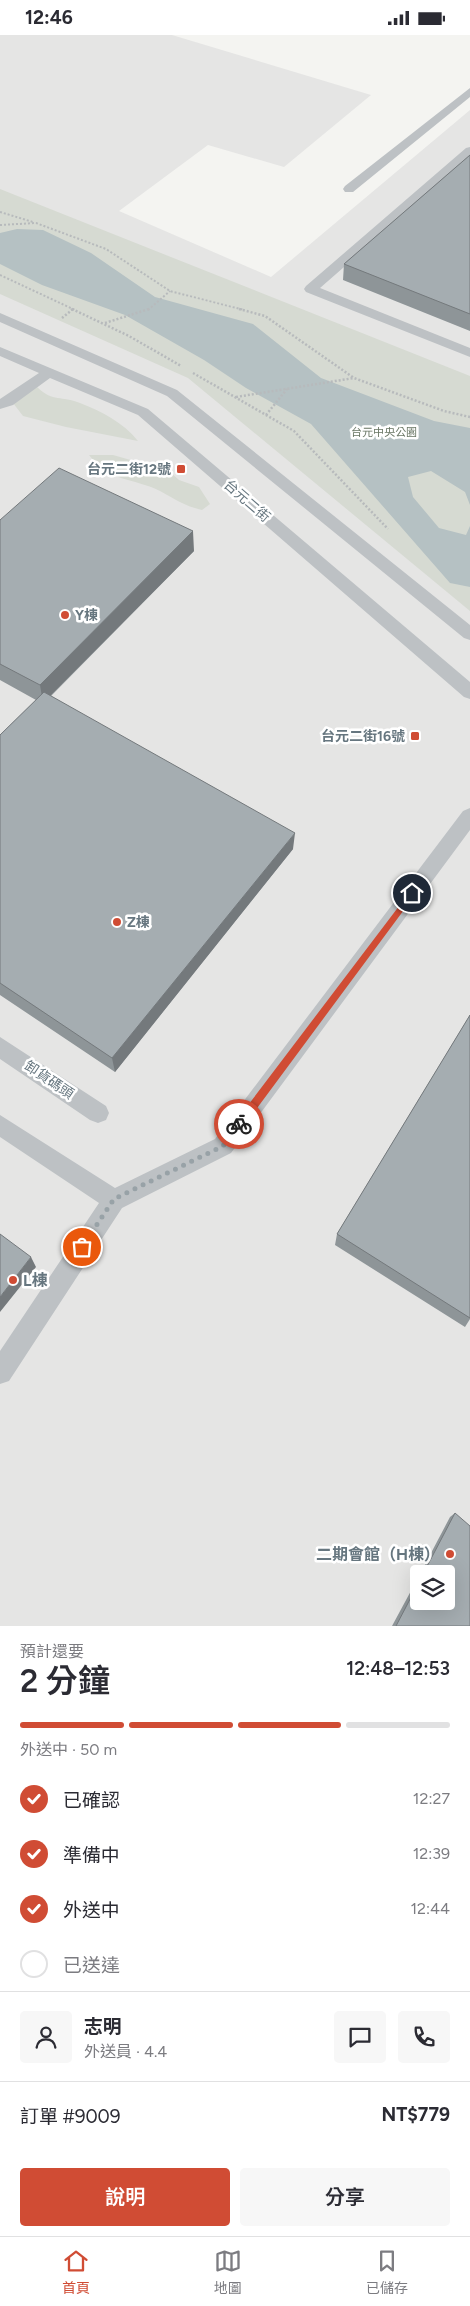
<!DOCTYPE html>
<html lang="zh-TW">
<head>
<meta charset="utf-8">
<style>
  body { margin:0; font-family:Figtree,"Noto Sans TC",sans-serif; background:#f7f7f7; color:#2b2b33; height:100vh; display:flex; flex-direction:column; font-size:19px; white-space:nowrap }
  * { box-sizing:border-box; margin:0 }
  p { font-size:16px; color:#7c7c81 }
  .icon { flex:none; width:28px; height:28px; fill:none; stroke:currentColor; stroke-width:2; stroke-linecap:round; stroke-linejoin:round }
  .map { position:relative; height:1591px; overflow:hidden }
  .panel { display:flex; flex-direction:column; background:#fff; flex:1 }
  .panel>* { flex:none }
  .buttons { position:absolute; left:410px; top:1530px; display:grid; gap:10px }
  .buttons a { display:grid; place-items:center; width:45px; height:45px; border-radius:5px; background:#fff; box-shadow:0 5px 20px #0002; font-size:25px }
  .pin { position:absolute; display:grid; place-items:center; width:42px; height:42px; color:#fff; margin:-21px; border:2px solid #fff; border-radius:50%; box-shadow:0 1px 5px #0007 }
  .courier { position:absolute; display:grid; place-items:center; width:50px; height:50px; margin:-25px; border:4px solid #d04c34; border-radius:50%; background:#fff; color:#222; box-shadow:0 1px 6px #0007 }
  .overview em { font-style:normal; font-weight:600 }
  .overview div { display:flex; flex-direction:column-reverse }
  .overview { display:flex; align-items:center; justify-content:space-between; height:85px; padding:0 20px }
  h1 { font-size:32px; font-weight:600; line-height:38px }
  .bar { display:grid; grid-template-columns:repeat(4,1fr); gap:8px 5px; align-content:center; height:60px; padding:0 20px }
  .bar i { height:6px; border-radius:4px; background:#e1e1e2 }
  .bar .selected { background:#d04c34 }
  .bar p { grid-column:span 4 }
  .line { display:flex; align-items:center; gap:12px; padding:0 20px; border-top:1px solid #e1e1e2 }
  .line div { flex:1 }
  .round { display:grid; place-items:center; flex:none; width:52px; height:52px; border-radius:5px; background:#f7f7f7 }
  ol { padding:0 20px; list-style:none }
  li { display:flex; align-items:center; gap:15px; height:55px }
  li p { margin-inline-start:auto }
  li .icon { padding:5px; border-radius:50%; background:#d04c34; color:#fff; stroke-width:4 }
  li:last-child { color:#7c7c81 }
  li i { width:28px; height:28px; border:2px solid #e1e1e2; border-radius:50% }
  .button { display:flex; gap:10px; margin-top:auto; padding:10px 20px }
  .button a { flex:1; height:58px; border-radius:5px; background:#d04c34; color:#fff; font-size:20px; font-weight:600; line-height:58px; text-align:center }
  .button a+a { background:#f7f7f7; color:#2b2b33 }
  .status { display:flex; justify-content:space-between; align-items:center; height:35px; padding:0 25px; background:#fff; direction:ltr }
  .status svg { height:14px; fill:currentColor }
  .tab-bar { display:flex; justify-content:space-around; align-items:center; height:70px; border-top:1px solid #e1e1e2; background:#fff; font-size:14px; color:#7c7c81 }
  .tab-bar a { display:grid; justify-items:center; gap:2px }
  .tab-bar .selected { color:#d04c34 }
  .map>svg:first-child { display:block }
  .built { fill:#e5e5e4; fill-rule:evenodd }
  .green { fill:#d6dad2 }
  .water { fill:#b5c1c3 }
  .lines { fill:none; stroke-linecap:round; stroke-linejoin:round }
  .path-far1 { stroke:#b7babc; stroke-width:2; stroke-dasharray:2 2; stroke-linecap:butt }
  .path { stroke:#b7babc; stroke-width:2.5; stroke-dasharray:2 2; stroke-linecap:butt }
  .lane { fill:#bdc1c4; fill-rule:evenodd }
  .wall { fill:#8e9598 }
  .shaded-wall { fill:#74797c }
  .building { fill:#a5adb1; stroke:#74797c }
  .route { fill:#d04c34 }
  .done { stroke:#98a2a7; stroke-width:5; stroke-dasharray:0 9 }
  .poi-dot { fill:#d04c34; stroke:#fff; stroke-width:2 }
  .labels { text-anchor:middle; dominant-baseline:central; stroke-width:5; stroke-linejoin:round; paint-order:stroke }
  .far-park-label { font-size:11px; fill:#697664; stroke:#fff }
  .poi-label { font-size:14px; font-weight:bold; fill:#66767f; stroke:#fff; text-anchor:end }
  .street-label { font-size:14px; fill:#66767f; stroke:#fff }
  .near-poi-label { font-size:16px; font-weight:bold; fill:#66767f; stroke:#fff; text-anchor:start }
</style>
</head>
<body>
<div class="status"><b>12:46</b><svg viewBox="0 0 49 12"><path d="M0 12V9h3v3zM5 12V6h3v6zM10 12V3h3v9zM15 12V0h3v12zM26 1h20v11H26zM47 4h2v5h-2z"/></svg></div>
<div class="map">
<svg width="470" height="1591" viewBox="0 0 470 1591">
  <rect width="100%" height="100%" fill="#f4f4f1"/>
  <!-- built -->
  <path class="built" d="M0 0H172L371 60 284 132 208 110 119 176 271 242 470 75V1591H0ZM419 1539H446V1566H419Z"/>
  <!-- green -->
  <path class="green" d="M0 154 470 341V576L188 343 0 259Z
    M37 352C54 368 61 360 80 368 101 376 124 388 138 406L66 392 23 381 13 368Z
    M89 420H113L169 436 179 445 199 452 210 469 202 475C184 471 175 464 160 456 132 442 110 448 89 420Z"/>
  <!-- water -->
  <path class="water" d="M17 194 43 195 91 218 155 262 253 289 321 343 434 386 470 393V470L465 457 431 436 408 442 413 462 439 493 466 500 470 491V552L450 548 311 389 246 353 204 325 125 280 42 250 0 229V198Z"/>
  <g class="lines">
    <!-- path-far1 -->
    <path class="path-far1" d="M0 177 33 187
      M0 190 36 188 106 214 170 256 244 275
      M0 240 75 275
      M71 275 73 274
      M148 275 170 256"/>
    <!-- path -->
    <path class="path" d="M72 274 129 301 181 331
      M239 274 265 281 354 343 444 376 470 382
      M62 283 73 274
      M105 288 149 274
      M193 338 294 396 388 494
      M236 362 354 343
      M266 380 287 354"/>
    <!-- lane -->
    <path class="lane" d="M470 53V62L353 157H345L343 154 345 151Z
      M470 112V122L320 253 470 313V322L306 257 304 254 306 251 466 113Z
      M0 278 177 355 470 590V605L464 603 167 361 0 287Z
      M0 312 148 374 470 647V664L464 662 138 380 50 343 13 370 0 374V364L39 338 0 321Z
      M470 773V795L231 1118 122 1173 9 1346 0 1349V1316L99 1168 0 1102V1080L115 1153 215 1104 463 776Z
      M0 1002 106 1071 109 1078 106 1085 98 1088 90 1085 0 1024Z"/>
  </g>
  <!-- wall -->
  <path class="wall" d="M470 120V296L343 245 344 229Z
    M0 485 194 516 51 661 293 814 115 1037 0 960V700L36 665 0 645Z
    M470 980V1284L465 1292 335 1210 337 1199Z
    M455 1478 470 1591H392L419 1541V1566L446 1539H420L450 1482Z"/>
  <!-- shaded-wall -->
  <path class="shaded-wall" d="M193 496 194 516 43 668 40 650Z
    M295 798 293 814 115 1037 112 1023Z
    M31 1222 36 1232 0 1277V1262Z"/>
  <!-- building -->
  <path class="building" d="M470 120V279L344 229Z
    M59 433 193 496 40 650 0 629V485Z
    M44 657 295 798 112 1023 0 948V700Z
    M470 980V1283L337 1199Z
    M0 1199 31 1222 0 1262Z
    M455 1478 470 1491V1591H396L419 1547V1566H446V1539H423Z"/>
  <!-- route -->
  <path class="route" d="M412 854 417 858 415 860 243 1092H236V1086Z"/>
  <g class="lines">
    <!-- done -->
    <path class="done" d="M82 1212 114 1164 223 1111 239 1089"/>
  </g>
  <!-- markers -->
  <g class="poi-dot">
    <rect x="176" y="429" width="10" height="10" rx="2.5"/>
    <circle cx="65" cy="580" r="5"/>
    <rect x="410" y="696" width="10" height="10" rx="2.5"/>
    <circle cx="117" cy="887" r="5"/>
    <circle cx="13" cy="1245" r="5"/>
    <circle cx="450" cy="1519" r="5"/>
  </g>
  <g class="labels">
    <!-- far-park labels -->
    <g class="far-park-label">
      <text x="384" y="397">台元中央公園</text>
    </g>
    <!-- poi labels -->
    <g class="poi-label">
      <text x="171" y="434">台元二街12號</text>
      <text x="75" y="580" text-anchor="start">Y棟</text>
      <text x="405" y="701">台元二街16號</text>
      <text x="127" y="887" text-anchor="start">Z棟</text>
    </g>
    <!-- street labels -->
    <g class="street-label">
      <text transform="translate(247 466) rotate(41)">台元二街</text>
      <text transform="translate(49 1045) rotate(34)">卸貨碼頭</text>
    </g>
    <!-- near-poi labels -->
    <g class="near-poi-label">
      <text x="23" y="1245">L棟</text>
      <text x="440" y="1519" text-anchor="end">二期會館（H棟）</text>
    </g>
  </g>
</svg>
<div class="buttons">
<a><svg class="icon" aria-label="layers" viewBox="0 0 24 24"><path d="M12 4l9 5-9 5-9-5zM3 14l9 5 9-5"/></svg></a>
</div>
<div class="pin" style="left:82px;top:1212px;background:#ea580c"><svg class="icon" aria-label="bag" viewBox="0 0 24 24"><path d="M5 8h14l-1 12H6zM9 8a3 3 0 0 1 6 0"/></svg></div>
<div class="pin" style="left:412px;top:858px;background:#1f2937"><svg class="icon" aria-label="home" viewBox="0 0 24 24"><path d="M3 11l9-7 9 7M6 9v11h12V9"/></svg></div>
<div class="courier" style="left:239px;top:1089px"><svg class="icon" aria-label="bike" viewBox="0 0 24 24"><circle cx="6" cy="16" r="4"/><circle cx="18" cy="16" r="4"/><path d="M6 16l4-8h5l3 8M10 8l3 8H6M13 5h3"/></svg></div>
</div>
<section class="panel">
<div class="overview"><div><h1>2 分鐘</h1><p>預計還要</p></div><em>12:48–12:53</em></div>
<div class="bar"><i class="selected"></i><i class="selected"></i><i class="selected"></i><i></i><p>外送中 · 50 m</p></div>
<ol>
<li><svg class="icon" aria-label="check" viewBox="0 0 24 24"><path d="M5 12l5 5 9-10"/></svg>已確認<p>12:27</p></li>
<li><svg class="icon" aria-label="check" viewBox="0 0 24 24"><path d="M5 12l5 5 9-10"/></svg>準備中<p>12:39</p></li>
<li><svg class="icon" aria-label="check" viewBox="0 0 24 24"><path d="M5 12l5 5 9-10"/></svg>外送中<p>12:44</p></li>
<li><i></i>已送達</li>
</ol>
<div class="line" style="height:90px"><a class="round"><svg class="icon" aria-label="person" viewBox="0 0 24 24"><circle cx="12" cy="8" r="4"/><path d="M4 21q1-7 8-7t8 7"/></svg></a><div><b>志明</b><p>外送員 · 4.4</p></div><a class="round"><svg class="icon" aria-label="chat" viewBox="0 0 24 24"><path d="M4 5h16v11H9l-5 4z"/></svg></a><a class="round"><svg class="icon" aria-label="phone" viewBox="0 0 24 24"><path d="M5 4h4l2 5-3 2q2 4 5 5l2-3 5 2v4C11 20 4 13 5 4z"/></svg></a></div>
<div class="line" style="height:65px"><div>訂單 #9009</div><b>NT$779</b></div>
<div class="button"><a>說明</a><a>分享</a></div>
</section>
<nav class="tab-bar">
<a class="selected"><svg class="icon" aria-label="home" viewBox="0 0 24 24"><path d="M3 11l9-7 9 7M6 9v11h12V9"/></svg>首頁</a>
<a><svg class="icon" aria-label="map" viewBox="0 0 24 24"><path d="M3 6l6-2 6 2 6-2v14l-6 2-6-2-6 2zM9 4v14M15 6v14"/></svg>地圖</a>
<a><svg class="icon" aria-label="saved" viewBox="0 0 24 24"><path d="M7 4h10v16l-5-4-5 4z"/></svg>已儲存</a>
</nav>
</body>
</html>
